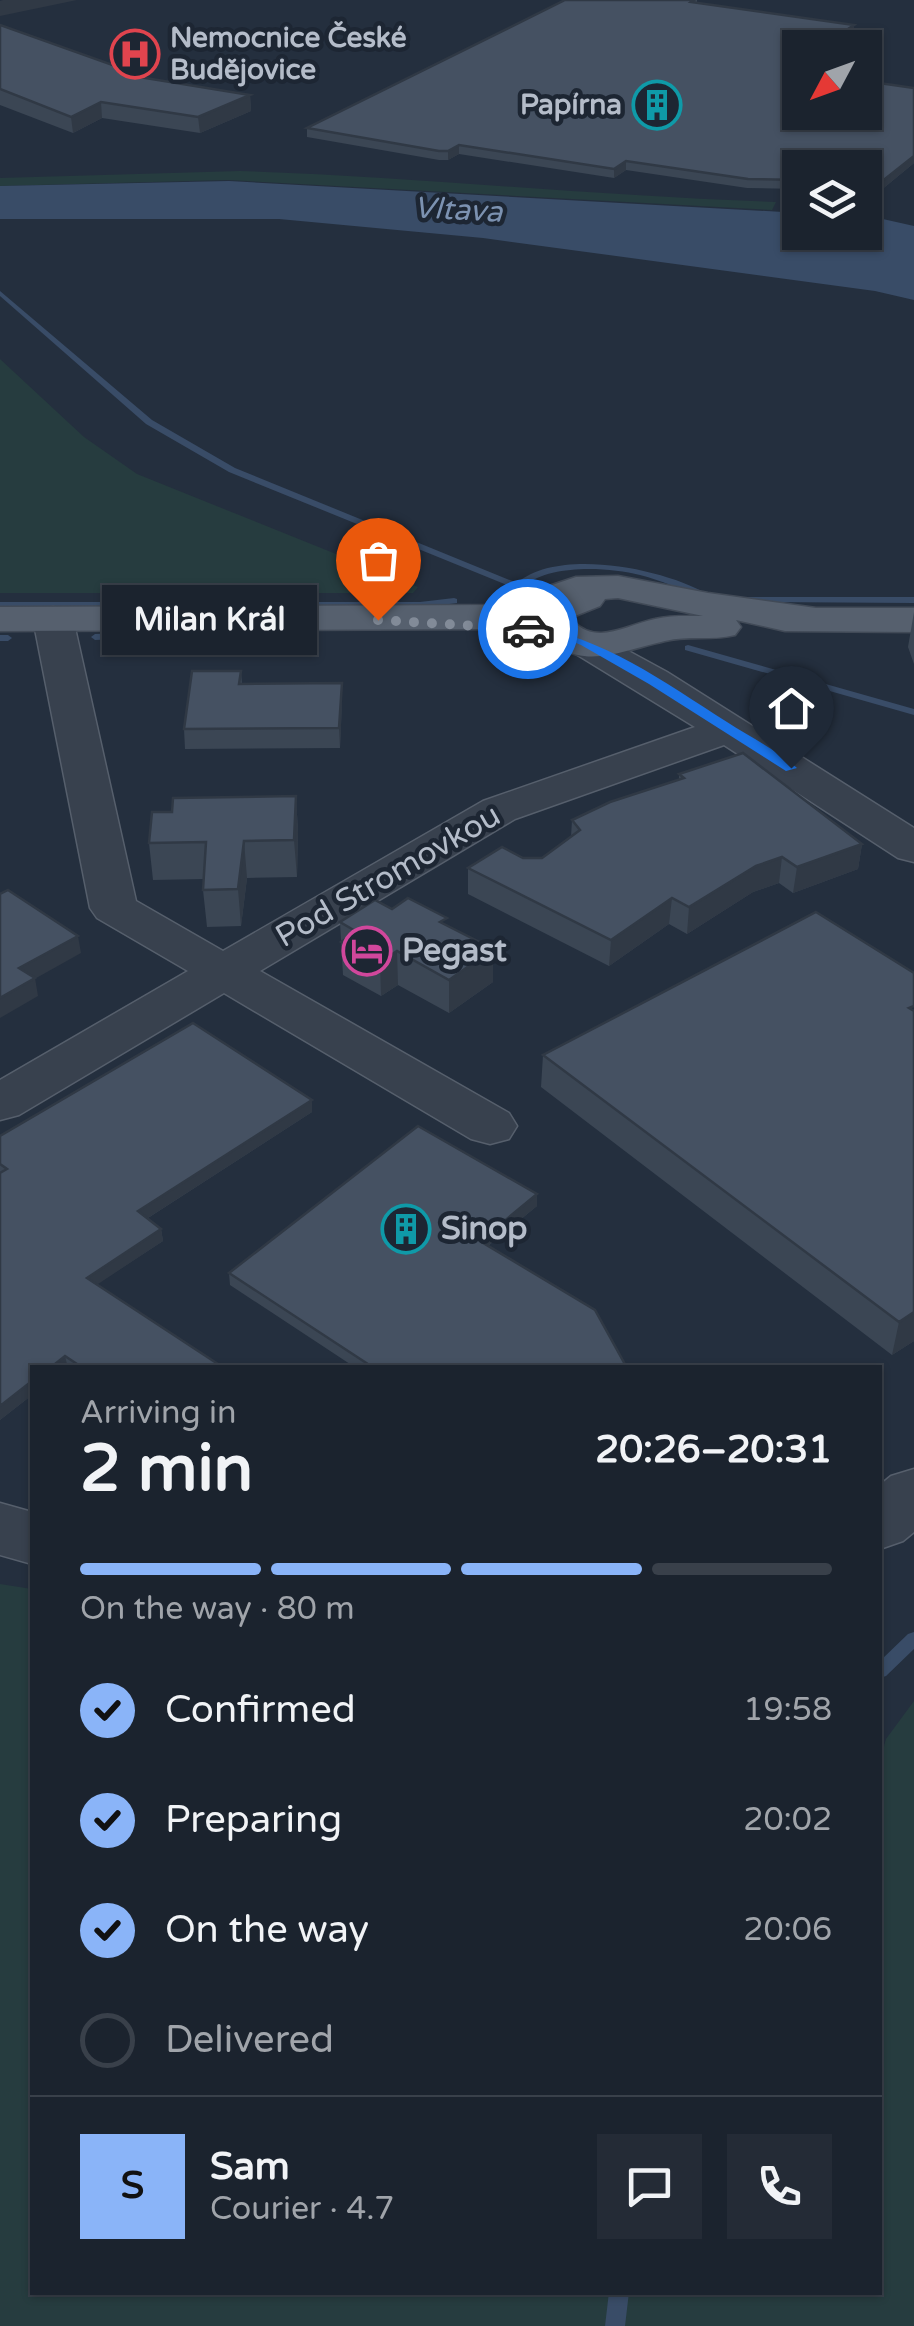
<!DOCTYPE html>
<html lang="en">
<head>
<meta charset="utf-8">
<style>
  body { margin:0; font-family:"Varela Round",sans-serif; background:#242b36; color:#f1f3f6; height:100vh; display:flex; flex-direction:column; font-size:38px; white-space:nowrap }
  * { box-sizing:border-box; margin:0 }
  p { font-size:32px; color:#a0a4aa }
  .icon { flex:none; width:55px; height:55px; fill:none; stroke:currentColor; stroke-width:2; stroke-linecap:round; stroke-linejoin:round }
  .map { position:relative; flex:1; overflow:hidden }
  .drawer { position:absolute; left:30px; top:1365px; width:852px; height:930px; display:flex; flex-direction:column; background:#1b232e; border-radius:0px; box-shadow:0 2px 8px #0004,0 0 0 2px #39404a }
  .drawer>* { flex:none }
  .needle { width:65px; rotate:229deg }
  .buttons { position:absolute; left:782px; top:30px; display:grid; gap:20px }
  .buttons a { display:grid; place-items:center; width:100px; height:100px; border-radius:0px; background:#1b232e; box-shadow:0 2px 8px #0004,0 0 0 2px #39404a; font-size:50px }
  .pin { position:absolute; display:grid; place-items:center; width:85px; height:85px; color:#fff; margin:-102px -42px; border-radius:50% 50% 50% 0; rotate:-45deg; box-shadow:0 0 10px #0007 }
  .pin .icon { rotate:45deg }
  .courier { position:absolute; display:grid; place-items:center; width:100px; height:100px; margin:-50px; border:8px solid #1a73e8; border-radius:50%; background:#fff; color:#222; box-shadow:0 2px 12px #0007 }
  .bubble { position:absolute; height:70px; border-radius:0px; background:#1b232e; box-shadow:0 2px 8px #0004,0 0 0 2px #39404a; font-size:32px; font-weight:800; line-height:70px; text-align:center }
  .overview em { font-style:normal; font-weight:800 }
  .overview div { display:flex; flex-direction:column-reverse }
  .overview { display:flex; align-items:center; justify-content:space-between; height:170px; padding:0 50px }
  h1 { font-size:65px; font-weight:800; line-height:75px }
  .bar { display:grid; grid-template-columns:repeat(4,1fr); gap:15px 10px; align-content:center; height:120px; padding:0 50px }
  .bar i { height:12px; border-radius:8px; background:#39404a }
  .bar .active { background:#8ab4f8 }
  .bar p { grid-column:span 4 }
  .line { display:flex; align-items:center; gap:25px; padding:0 50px; border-top:2px solid #39404a }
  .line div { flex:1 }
  .round { display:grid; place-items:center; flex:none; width:105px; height:105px; border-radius:0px; background:#242b36 }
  ol { padding:0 50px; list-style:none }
  li { display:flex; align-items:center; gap:30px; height:110px }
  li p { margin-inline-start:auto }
  li .icon { padding:10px; border-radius:50%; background:#8ab4f8; color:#111; stroke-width:4 }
  li:last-child { color:#a0a4aa }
  li i { width:55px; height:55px; border:5px solid #39404a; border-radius:50% }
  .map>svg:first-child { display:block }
  .green { fill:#263c3f }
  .water { fill:#394c67 }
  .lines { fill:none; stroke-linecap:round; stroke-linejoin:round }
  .stream { fill:#394c67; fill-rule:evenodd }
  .minor-casing { stroke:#565f6c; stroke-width:3 }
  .major-casing { stroke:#414a57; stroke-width:3 }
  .minor { fill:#38414e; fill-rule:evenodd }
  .major { fill:#56606e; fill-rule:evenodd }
  .wall { fill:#3b4654 }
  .shaded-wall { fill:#303945 }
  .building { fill:#455162; stroke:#303945; stroke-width:2.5 }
  .route { fill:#1a73e8 }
  .done { stroke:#828b98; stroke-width:10; stroke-dasharray:0 18 }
  .labels { text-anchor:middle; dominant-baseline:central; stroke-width:9; stroke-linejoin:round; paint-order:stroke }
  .far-poi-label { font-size:28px; font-weight:bold; fill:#b4bcc9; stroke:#1d2633; text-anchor:start }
  .far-water-label { font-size:30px; font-style:italic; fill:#7c92b1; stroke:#1d2633 }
  .street-label { font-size:32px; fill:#b4bcc9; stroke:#1d2633 }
  .poi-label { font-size:32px; font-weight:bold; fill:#b4bcc9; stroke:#1d2633; text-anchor:start }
</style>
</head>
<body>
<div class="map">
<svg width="914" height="2326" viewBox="0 0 914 2326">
  <rect width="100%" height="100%" fill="#242f3e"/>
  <!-- green -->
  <path class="green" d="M240 171C419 177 597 196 776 202L772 210 228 180 0 186V178Z
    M0 359 84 437 137 474 418 587 413 593H0Z
    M0 1584 32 1589V2292H880V1761L886 1739 914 1701V2326H0Z"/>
  <!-- water -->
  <path class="water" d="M229 181 800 213V232H865V215L914 226V300L875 291 483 238 279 219H0V186Z"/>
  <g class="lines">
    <!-- stream -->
    <path class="stream" d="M0 291 152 420 235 468 517 583C559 547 664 569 707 594L700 596C680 589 660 580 640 575 607 567 551 564 524 586L529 588V592L513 590 512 587 229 472 146 424 0 296Z
      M739 597H914V603L742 602 738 599Z
      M454 598 457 599V603L420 608H0V602H420Z
      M192 625 196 628 194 635 191 636 95 640 91 637 95 634 187 630 189 626Z
      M0 635H8L12 638 8 641H0Z
      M688 645 914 709V715L685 650V646Z
      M914 1632V1649L886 1676 880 1678V1661L908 1634Z
      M609 2292H629L625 2326H605Z"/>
    <!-- minor casing -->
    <g class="minor-casing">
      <path id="minor" d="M53 607 67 611 73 619 136 901 223 951 483 801 695 727 571 651 565 643 571 635 585 631 599 635 667 672 914 828V862L898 858 724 745 515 819 260 971 509 1113 517 1126 509 1139 490 1144 471 1139 224 993 19 1115 0 1120V1080L188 971 97 918 90 908 33 619 39 611Z
        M914 1469V1532L903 1541 880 1549V1485L891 1476Z
        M0 1503 32 1512V1564L0 1555Z"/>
    </g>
    <!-- major casing -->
    <g class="major-casing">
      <path id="major" d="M618 576 708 593 816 608H914V632L785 631 736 620 741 627 735 635C712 641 688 635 665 641 612 653 572 677 533 621L492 629 0 631V607L492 605 576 577ZM618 598 703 616C687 616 671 615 655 619 626 625 597 646 573 621L575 616 600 606 605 599Z"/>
    </g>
    <!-- minor -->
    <use href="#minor" class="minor"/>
    <!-- major -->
    <use href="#major" class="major"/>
  </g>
  <!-- wall -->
  <path class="wall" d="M565 0H697V3L854 25 853 33 831 48H800V68L795 71 800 72V112H865V81L914 88V163L880 191 865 213V168H800V189L747 188 626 170 614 178 459 154 448 160H439L307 137V128Z
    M0 25 138 74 139 77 250 95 251 111 200 133 102 118 73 133 0 105Z
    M914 612V664L908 647Z
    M241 671 242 684 342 683V702L340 748 185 749 184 729Z
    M679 774 862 844 858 869 793 893 779 883 753 892 687 934 669 924 609 966 468 894V868L523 858H542L571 837 572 820 679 780Z
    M296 796 298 832 297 877 247 878 241 926 207 927 203 890 204 879 153 880 149 843Z
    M392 909 447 926 493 982 449 1013 398 985 381 996 343 975 340 922Z
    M816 912 914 1341 892 1355 541 1087 543 1055Z
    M312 1100V1112L148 1218 161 1229 163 1241 97 1284 224 1368H32V1395L0 1420V1136Z
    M537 1194V1206L488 1246 627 1368H356L230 1285 229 1273Z"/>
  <!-- shaded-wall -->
  <path class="shaded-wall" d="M3 0H77L0 16V1Z
    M854 25 853 33 831 48H819Z
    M800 60V68L784 78 785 70Z
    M250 95 251 111 200 133 198 117Z
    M101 102 102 118 73 133 71 117Z
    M459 145V154L448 160V151Z
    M914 156V163L880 191 865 213V205L881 182Z
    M626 161V170L614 178V169Z
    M342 683V702L340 748 339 728Z
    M296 796 298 832 297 877 294 840Z
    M244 841 247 878 241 926 238 889Z
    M862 844 858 869 793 893 797 867Z
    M782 857 779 883 753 892 687 934 689 907 756 866Z
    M672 898 669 924 609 966 611 940Z
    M78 936 81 953 22 986 19 968Z
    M493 949V982L449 1013V980Z
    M397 951 398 985 381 996 380 962Z
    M35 978 38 996 0 1018V998Z
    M312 1100V1112L140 1223 138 1211Z
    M537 1194V1206L479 1253 480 1241Z
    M161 1229 163 1241 89 1290 87 1278Z
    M914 1312V1341L892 1355 899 1322Z
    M65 1356 68 1368H50Z
    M32 1381V1395L0 1420V1406Z"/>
  <!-- building -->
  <path class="building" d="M565 0H694L691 2 854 25 819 48H800V60L785 70 800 72V112H865V81L914 88V156L881 182 865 205V168H800V180L748 179 626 161 614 169 459 145 448 151H439L307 128Z
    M0 25 138 74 133 76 250 95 198 117 101 102 71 117 0 89Z
    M192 671H241L239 684 342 683 339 728 184 729Z
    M743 753 862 844 797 867 782 857 756 866 689 907 672 898 611 940 468 868 502 847 523 858H542L580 830 572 820 610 802 684 778 679 774Z
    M296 796 294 840 244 841 238 889 203 890 206 842 149 843 152 812H172L173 798Z
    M8 890 78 936 19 968 35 978 0 998V894Z
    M408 898 447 918 440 922 493 949 449 980 397 951 380 962 341 942 357 932 340 922 375 900 392 909Z
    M816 912 914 973V1006L909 1008 914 1011V1312L899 1322 543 1055Z
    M193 1023 312 1100 138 1211 161 1229 87 1278 224 1368H83L65 1356 50 1368H32V1381L0 1406V1173L7 1169 0 1164V1136Z
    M418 1126 537 1194 480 1241 595 1310 627 1368H374L229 1273Z"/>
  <!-- route -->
  <path class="route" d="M528 626C602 636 664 682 727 722 750 737 777 750 797 768L786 771 649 684 581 645 561 637 524 632Z"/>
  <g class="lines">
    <!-- done -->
    <path class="done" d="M378 620 528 629"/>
  </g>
  <!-- icons -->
  <defs>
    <g id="hospital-ring" transform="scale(2.5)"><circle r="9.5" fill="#1d2633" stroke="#e0444e" stroke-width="1.5"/><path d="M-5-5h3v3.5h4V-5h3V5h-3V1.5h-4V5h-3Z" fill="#e0444e"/></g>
    <g id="building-ring" transform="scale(2.5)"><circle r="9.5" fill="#1d2633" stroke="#0f9aa8" stroke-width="1.5"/><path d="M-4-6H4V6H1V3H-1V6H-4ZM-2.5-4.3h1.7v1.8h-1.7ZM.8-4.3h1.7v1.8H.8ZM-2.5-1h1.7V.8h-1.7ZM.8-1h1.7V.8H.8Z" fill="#0f9aa8"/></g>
    <g id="hotel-ring" transform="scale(2.5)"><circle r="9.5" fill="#1d2633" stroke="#d1479c" stroke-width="1.5"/><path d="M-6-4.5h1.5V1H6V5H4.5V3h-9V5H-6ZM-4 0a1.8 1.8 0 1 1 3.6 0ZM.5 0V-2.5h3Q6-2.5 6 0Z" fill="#d1479c"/></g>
  </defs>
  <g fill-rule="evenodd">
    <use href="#hospital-ring" x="135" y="54"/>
    <use href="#building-ring" x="657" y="105"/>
    <use href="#hotel-ring" x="367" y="951"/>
    <use href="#building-ring" x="406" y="1229"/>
  </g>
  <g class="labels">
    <!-- far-poi labels -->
    <g class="far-poi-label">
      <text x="170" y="38">Nemocnice České<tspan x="170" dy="32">Budějovice</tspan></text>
      <text x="622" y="105" text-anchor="end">Papírna</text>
    </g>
    <!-- far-water labels -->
    <g class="far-water-label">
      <text transform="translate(458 210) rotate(3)">Vltava</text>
    </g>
    <!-- street labels -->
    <g class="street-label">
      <text transform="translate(388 876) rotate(-30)">Pod Stromovkou</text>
    </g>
    <!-- poi labels -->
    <g class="poi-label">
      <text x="402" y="951">Pegast</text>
      <text x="441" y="1229">Sinop</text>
    </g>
  </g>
</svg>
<div class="buttons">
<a><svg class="needle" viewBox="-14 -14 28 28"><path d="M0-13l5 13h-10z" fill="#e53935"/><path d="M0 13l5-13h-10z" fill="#a0a4aa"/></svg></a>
<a><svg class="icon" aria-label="layers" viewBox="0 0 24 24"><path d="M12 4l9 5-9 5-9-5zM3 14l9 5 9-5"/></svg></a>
</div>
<div class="pin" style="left:378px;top:620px;background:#ea580c"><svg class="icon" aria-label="bag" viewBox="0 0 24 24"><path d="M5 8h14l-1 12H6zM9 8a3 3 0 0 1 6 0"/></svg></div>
<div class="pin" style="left:791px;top:768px;background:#1f2937"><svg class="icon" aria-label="home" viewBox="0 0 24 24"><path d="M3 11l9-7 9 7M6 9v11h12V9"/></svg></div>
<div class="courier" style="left:528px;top:629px"><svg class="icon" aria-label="car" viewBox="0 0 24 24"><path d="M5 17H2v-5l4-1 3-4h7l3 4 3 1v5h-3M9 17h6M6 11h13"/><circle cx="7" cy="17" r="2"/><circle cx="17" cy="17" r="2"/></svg></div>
<div class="bubble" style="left:102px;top:585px;width:215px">Milan Král</div>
<section class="drawer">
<div class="overview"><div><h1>2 min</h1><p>Arriving in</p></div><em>20:26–20:31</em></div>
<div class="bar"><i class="active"></i><i class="active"></i><i class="active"></i><i></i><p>On the way · 80 m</p></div>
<ol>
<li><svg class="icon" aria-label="check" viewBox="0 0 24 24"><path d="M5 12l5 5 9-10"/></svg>Confirmed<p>19:58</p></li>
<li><svg class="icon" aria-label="check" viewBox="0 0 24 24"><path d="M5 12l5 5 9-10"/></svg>Preparing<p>20:02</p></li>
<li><svg class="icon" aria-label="check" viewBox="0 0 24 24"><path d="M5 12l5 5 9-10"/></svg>On the way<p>20:06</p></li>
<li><i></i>Delivered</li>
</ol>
<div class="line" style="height:180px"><b class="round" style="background:#8ab4f8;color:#111">S</b><div><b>Sam</b><p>Courier · 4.7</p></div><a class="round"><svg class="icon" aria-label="chat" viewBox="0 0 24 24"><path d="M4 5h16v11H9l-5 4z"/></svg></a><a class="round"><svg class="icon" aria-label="phone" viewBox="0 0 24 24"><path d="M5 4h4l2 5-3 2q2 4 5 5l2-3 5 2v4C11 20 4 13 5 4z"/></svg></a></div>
</section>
</div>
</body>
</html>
